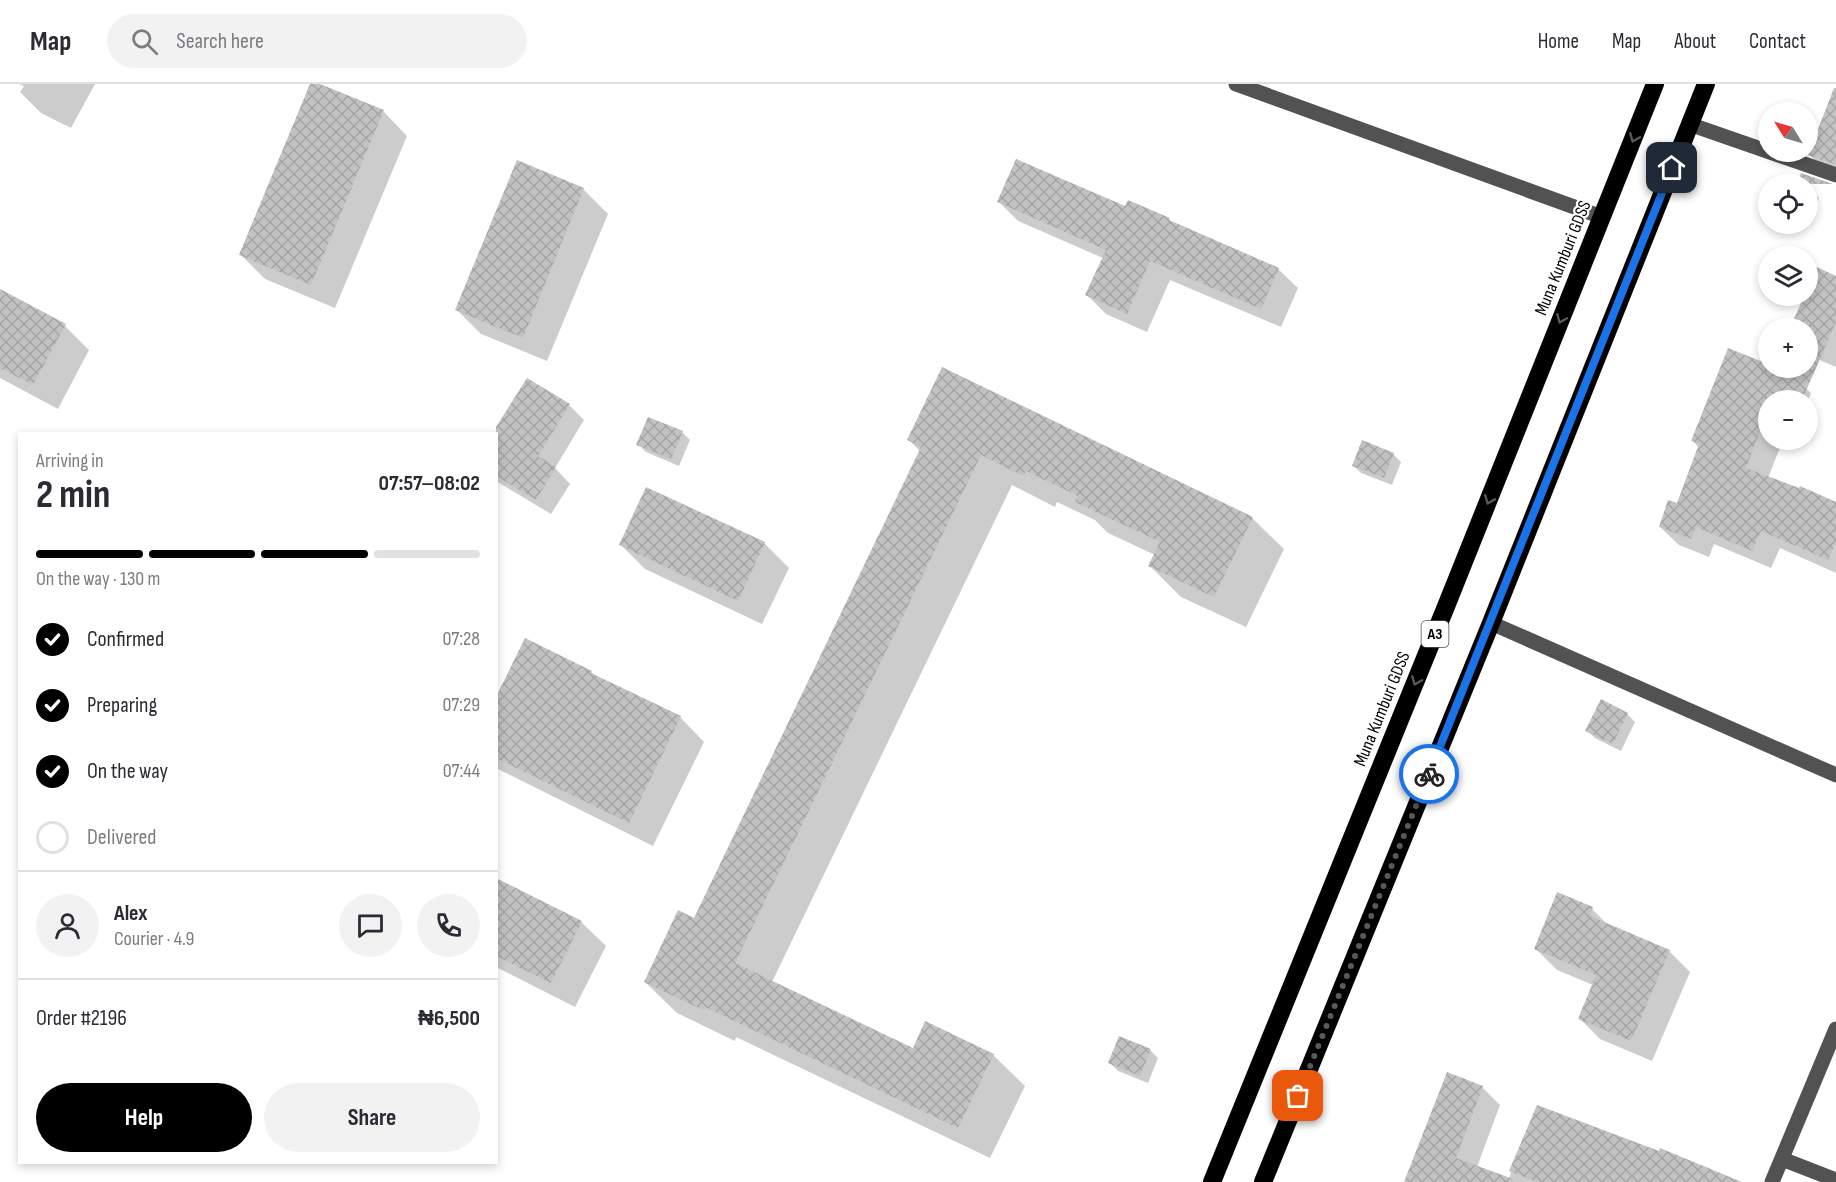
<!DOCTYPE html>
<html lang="en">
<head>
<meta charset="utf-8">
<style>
  body { margin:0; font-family:"Sofia Sans Condensed",sans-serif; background:#f2f2f3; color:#2b2b33; height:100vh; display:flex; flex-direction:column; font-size:22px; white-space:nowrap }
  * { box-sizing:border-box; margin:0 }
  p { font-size:20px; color:#7c7c81 }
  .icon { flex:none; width:33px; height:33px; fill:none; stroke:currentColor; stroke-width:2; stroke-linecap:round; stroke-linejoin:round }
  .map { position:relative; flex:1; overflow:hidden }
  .side { position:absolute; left:18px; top:348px; width:480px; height:732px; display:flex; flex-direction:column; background:#fff; border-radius:0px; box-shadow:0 3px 9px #0003 }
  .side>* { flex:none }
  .needle { width:39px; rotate:307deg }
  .controls { position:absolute; left:1758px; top:18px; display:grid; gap:12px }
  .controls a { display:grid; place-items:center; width:60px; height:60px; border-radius:50%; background:#fff; box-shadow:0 3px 9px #0003; font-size:30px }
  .pin { position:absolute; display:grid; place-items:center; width:51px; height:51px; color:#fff; margin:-26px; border-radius:12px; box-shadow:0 3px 9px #0006 }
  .courier { position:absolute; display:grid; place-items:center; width:60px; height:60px; margin:-30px; border:4px solid #1a73e8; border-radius:50%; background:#fff; color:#222; box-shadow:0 2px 8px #0007 }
  .headline em { font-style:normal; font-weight:700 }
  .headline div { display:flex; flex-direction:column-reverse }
  .headline { display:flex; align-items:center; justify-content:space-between; height:102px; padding:0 18px }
  h1 { font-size:39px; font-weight:700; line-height:45px }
  .bar { display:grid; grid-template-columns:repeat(4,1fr); gap:9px 6px; align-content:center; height:72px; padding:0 18px }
  .bar i { height:8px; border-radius:4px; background:#e1e1e2 }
  .bar .active { background:#000 }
  .bar p { grid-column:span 4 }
  .line { display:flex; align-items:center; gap:15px; padding:0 18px; border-top:2px solid #e1e1e2 }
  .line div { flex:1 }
  .round { display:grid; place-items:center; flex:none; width:63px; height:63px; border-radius:32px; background:#f2f2f3 }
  ol { padding:0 18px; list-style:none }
  li { display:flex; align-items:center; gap:18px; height:66px }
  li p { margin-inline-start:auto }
  li .icon { padding:6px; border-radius:50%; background:#000; color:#fff; stroke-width:4 }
  li:last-child { color:#7c7c81 }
  li i { width:33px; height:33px; border:3px solid #e1e1e2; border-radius:50% }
  .button { display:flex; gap:12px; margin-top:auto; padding:12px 18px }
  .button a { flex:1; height:69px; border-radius:36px; background:#000; color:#fff; font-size:24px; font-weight:700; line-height:69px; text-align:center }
  .button a+a { background:#f2f2f3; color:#2b2b33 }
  header { display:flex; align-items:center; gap:36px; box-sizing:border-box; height:84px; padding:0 30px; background:#fff; border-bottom:2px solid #e1e1e2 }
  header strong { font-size:28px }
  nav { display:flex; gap:33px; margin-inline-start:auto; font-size:21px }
  .search { width:420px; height:54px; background:#f2f2f3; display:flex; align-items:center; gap:15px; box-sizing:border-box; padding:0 21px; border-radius:33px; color:#7c7c81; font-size:22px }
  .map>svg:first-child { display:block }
  .shadow { fill:#0003 }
  .building { fill:url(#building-cross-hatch) }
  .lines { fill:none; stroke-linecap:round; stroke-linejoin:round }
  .minor { stroke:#525252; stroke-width:15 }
  .highway { stroke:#000; stroke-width:18 }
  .oneway { stroke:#595959 }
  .done { stroke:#595959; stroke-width:6; stroke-dasharray:0 10.8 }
  .route { stroke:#1a73e8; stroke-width:8 }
  .labels { text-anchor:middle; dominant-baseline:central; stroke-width:4.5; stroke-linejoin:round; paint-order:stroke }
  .shield { fill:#fff; stroke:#4c4c4c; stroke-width:1.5 }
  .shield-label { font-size:16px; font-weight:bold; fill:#000 }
  .street-label { font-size:18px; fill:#000; stroke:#fff }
</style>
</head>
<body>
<header>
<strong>Map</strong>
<div class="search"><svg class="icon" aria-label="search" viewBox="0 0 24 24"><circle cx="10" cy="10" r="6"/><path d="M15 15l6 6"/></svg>Search here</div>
<nav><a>Home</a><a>Map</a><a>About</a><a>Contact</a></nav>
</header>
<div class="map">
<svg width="1836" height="1098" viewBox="0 0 1836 1098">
  <defs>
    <pattern id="building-cross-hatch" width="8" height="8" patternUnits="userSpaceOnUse" patternTransform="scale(1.5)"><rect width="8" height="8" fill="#c2c2c2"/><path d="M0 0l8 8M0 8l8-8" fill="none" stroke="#a5a5a5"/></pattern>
  </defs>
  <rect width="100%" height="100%" fill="#fff"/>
  <!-- shadow -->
  <path class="shadow" d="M19 0H95L71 44 41 29 20 8 24 2Z
    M312 0H316L383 27 407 52 335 224 265 195 241 171Z
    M1836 4V90L1825 86 1810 71Z
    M1785 96 1797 100H1784Z
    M1808 104 1819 114 1809 140 1808 139Z
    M583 105 608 130 547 277 481 250 457 226Z
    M998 117 1169 136 1173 140 1278 185 1298 204 1281 243 1170 196 1147 248 1106 230 1087 211 1103 174 1018 137Z
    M1817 185 1836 193V283L1808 271V244H1791L1806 212H1808V207Z
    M0 207 65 242 89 266 58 325 0 294Z
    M1729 266 1768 281V284H1774L1792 291 1811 309 1808 317 1768 316V356H1783L1768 394 1836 419V489L1780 464 1771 484 1714 460 1709 473 1679 461 1660 443 1678 421 1699 364 1693 357Z
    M943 285 1252 434 1284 465 1246 543 1181 513 1150 482 1155 471 1108 449 1095 436 1057 418 1055 423 1012 401 772 898 913 966 993 971 1025 1002 990 1074 736 953 735 957 677 929 645 898 695 836 921 368 909 356Z
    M527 296 569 321 584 336 555 384 570 400 551 430 496 397V350H494Z
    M682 348 690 356 679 382 646 368 638 360Z
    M1393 370 1401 378 1392 401 1361 389 1353 381Z
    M764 459 789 484 762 540 645 485 621 461Z
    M591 588 597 593 680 633 704 658 653 762 496 684V616Z
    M1601 617 1627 630 1635 638 1621 667 1595 654 1587 646Z
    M496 796 581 838 606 862 575 923 496 883Z
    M1592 825 1610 843 1669 867 1690 888 1652 977 1600 955 1579 934 1593 901 1557 886 1536 865Z
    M1150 966 1158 974 1148 999 1118 987 1110 979Z
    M1482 1003 1500 1021 1477 1083 1509 1095 1516 1073 1688 1098H1405Z"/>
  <!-- building -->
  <path class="building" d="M310 0H320L384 26 311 201 239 171Z
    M1834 4H1836V81L1808 71Z
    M1016 75 1125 122 1128 116 1170 134 1169 136 1279 184 1261 225 1150 177 1127 230 1085 211 1106 166 997 118Z
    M517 76 584 104 523 254 455 226Z
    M1801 89 1833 100H1836H1796Z
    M1808 179 1836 192V238L1802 316H1768V327L1746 384 1799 404 1800 402 1836 418V457L1828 476 1761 447 1752 467 1696 443 1691 455 1659 443 1668 416 1677 419 1699 360 1691 357 1728 264 1768 280V284H1808V244H1790L1804 212H1808Z
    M0 205 66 240 33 301 0 284Z
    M942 283 1253 433 1214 513 1148 482 1160 458 1075 418 1078 412 1026 387 1023 392 981 371 735 879 913 964 925 937 994 970 958 1044 705 923 703 926 644 898 678 826 694 834 921 363 907 356Z
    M527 294 570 320 538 372 556 383 536 416 496 392V343Z
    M648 333 683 347 671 375 636 361Z
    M1362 356 1394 369 1384 394 1352 382Z
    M646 403 765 458 738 517 619 461Z
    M525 554 592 587 591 589 681 632 629 739 496 674V613Z
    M1601 615 1628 629 1613 660 1585 647Z
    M496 794 582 837 551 899 496 872Z
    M1557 808 1593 823 1590 832 1670 866 1631 957 1578 935 1596 891 1534 865Z
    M1119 952 1151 965 1140 992 1108 979Z
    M1447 988 1483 1002 1456 1074 1513 1095V1098H1404Z
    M1537 1021 1659 1067 1660 1064 1742 1098H1538L1509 1087Z"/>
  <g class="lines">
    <!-- minor -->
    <path class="minor" d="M1236 0 1602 133
      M1689 40 1836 91
      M1491 539 1836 691
      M1782 1075 1836 1096
      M1772 1098 1836 945"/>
    <!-- highway -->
    <path class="highway" d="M1212 1098 1447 520 1655 0
      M1263 1098 1491 539 1706 0"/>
  </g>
  <!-- one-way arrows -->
  <defs><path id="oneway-chevron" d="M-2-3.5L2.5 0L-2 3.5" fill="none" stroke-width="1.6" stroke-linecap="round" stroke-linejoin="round" transform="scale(1.5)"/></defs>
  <g class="oneway">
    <use href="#oneway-chevron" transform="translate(1634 54) rotate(112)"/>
    <use href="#oneway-chevron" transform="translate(1561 235) rotate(112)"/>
    <use href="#oneway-chevron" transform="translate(1489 416) rotate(112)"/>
    <use href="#oneway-chevron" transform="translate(1416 597) rotate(112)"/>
  </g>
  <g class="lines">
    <!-- done -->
    <path class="done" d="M1298 1012 1429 690"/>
    <!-- route -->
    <path class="route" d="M1429 690 1672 84"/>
  </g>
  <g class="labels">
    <!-- shield labels -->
    <rect class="shield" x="1421.5" y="537" width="27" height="26" rx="4.5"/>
    <g class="shield-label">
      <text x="1435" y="550">A3</text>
    </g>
    <!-- street labels -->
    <g class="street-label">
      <text transform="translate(1563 174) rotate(-68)">Muna Kumburi GDSS</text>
      <text transform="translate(1382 625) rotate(-68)">Muna Kumburi GDSS</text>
    </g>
  </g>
</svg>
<div class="controls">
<a><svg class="needle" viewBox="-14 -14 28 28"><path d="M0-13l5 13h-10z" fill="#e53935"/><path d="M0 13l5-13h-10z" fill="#7c7c81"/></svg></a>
<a><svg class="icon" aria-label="locate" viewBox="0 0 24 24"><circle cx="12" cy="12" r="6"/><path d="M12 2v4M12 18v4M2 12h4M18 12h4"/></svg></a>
<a><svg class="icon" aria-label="layers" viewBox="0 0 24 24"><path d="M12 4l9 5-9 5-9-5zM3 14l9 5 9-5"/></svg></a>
<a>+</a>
<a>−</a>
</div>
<div class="pin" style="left:1298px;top:1012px;background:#ea580c"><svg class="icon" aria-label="bag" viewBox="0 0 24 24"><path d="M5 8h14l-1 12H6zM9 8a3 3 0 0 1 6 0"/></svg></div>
<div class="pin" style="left:1672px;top:84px;background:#1f2937"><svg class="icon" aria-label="home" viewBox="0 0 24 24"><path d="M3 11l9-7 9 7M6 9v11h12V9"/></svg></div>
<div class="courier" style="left:1429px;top:690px"><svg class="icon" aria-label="bike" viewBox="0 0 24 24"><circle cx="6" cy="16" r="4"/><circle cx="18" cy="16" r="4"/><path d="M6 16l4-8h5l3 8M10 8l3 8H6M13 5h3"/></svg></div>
<section class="side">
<div class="headline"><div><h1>2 min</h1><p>Arriving in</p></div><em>07:57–08:02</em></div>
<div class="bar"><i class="active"></i><i class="active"></i><i class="active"></i><i></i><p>On the way · 130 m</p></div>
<ol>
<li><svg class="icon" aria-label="check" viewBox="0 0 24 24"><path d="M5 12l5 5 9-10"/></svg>Confirmed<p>07:28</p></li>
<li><svg class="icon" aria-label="check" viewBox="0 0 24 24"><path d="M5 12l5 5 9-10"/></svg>Preparing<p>07:29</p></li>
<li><svg class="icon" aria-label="check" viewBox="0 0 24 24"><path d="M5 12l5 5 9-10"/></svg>On the way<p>07:44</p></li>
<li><i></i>Delivered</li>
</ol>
<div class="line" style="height:108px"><a class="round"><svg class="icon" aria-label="person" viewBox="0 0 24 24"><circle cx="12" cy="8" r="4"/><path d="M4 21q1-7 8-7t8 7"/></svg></a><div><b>Alex</b><p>Courier · 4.9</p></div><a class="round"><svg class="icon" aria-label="chat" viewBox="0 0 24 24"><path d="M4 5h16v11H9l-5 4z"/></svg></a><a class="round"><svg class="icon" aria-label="phone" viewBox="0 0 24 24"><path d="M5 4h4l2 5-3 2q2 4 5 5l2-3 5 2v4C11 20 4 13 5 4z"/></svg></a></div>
<div class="line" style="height:78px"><div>Order #2196</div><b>₦6,500</b></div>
<div class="button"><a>Help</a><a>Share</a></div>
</section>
</div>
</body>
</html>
